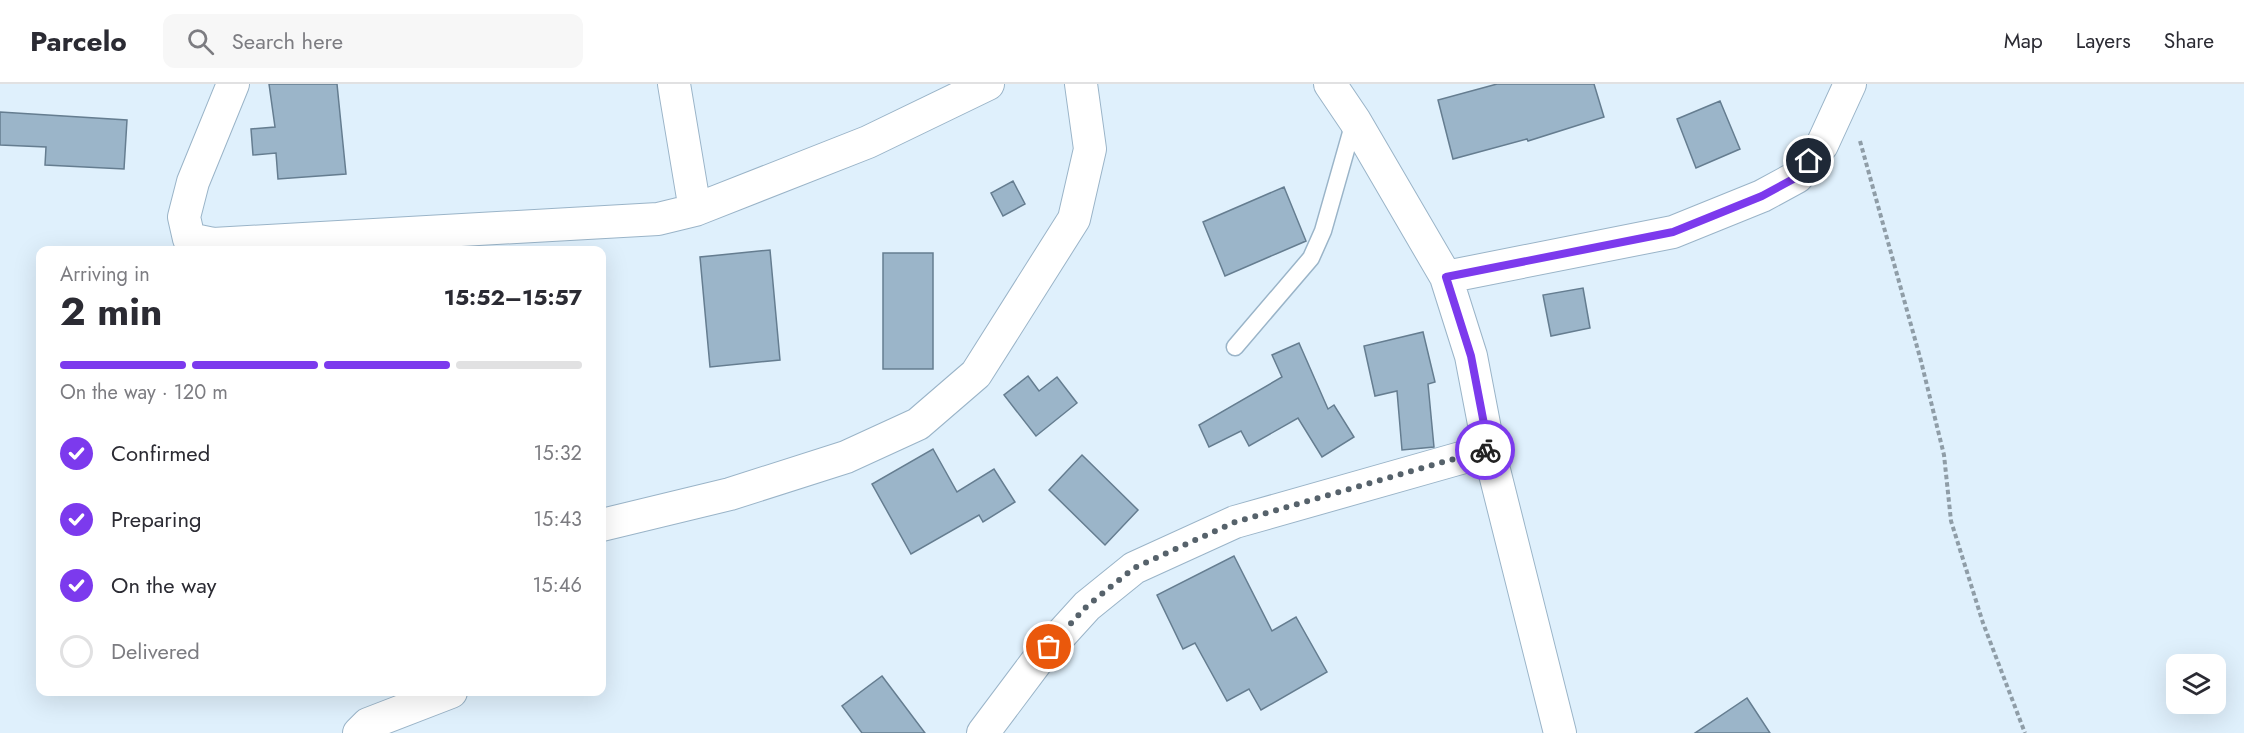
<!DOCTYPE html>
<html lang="en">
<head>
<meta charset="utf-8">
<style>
  body { margin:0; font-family:Jost,sans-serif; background:#f7f7f7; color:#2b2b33; height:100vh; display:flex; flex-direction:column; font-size:22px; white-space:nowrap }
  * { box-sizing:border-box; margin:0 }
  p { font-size:20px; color:#7c7c81 }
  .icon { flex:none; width:33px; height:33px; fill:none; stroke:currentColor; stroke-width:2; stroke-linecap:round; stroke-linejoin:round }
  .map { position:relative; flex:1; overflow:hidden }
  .details { position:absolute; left:36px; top:162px; width:570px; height:450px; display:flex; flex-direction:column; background:#fff; border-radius:12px; box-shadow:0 6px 24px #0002 }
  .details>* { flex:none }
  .fabs { position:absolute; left:2166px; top:570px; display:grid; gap:12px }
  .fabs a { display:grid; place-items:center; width:60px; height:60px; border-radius:12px; background:#fff; box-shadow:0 6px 24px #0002; font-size:30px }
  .pin { position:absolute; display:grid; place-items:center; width:51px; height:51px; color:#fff; margin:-26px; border:3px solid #fff; border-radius:50%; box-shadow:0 2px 6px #0007 }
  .courier { position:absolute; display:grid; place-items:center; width:60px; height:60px; margin:-30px; border:4px solid #7c3aed; border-radius:50%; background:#fff; color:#222; box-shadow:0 2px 8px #0007 }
  .overview em { font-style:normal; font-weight:700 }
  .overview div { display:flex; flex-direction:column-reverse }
  .overview { display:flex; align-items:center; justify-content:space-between; height:102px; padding:0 24px }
  h1 { font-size:39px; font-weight:700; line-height:45px }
  .bar { display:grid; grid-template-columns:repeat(4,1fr); gap:9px 6px; align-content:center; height:72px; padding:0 24px }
  .bar i { height:8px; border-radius:4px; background:#e1e1e2 }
  .bar .active { background:#7c3aed }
  .bar p { grid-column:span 4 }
  ol { padding:0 24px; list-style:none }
  li { display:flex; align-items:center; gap:18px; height:66px }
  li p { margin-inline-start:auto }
  li .icon { padding:6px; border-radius:50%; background:#7c3aed; color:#fff; stroke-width:4 }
  li:last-child { color:#7c7c81 }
  li i { width:33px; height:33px; border:3px solid #e1e1e2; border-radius:50% }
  header { display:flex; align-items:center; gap:36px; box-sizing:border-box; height:84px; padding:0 30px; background:#fff; border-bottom:2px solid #e1e1e2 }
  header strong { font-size:28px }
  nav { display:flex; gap:33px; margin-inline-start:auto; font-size:21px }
  .search { width:420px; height:54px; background:#f7f7f7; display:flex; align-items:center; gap:15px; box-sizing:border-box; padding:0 21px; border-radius:12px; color:#7c7c81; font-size:22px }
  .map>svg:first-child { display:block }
  .building { fill:#9bb5c9; stroke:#657d90; stroke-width:1.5 }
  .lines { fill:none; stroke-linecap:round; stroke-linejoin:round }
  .lane-casing { stroke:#9ab4c8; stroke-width:19 }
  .street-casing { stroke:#9ab4c8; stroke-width:34 }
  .path { stroke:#8f9da7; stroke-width:4; stroke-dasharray:4.5 3; stroke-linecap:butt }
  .lane { stroke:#fff; stroke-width:16 }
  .street { stroke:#fff; stroke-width:32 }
  .done { stroke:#56626b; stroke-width:6; stroke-dasharray:0 10.8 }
  .route { stroke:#7c3aed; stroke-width:8 }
</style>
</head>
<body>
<header>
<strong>Parcelo</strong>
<div class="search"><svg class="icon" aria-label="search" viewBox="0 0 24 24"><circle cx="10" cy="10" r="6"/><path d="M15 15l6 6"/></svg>Search here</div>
<nav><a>Map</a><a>Layers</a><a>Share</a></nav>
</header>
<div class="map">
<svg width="2244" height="649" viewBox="0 0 2244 649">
  <rect width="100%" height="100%" fill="#dff0fc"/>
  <!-- building -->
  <path class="building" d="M269 0H337L346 90 278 95 276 69 253 71 251 45 275 43Z
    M1497 0H1594L1604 33 1528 57 1527 55 1453 75 1438 16Z
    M1720 17 1740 65 1696 84 1677 35Z
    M0 28 127 36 124 85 45 81 46 63 0 61Z
    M1013 97 1025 120 1003 132 991 109Z
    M1284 103 1306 157 1225 192 1203 138Z
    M770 166 780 276 710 283 700 173Z
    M883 169H933V285H883Z
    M1583 204 1590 244 1551 252 1543 211Z
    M1423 248 1435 298 1428 300 1434 363 1402 366 1397 307 1375 312 1364 262Z
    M1299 259 1328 325 1334 321 1354 353 1322 373 1298 334 1249 362 1241 347 1209 363 1199 341 1282 293 1272 271Z
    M1028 292 1039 307 1057 293 1077 319 1036 352 1004 311Z
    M933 365 957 408 994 385 1015 418 983 438 979 431 911 470 872 400Z
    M1082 371 1138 426 1105 461 1049 406Z
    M1234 472 1272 547 1296 533 1327 588 1261 626 1249 605 1227 617 1195 559 1183 565 1157 511Z
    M882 592 925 649H862L842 622Z
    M1747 614 1770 649H1695Z"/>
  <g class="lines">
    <!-- lane casing -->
    <g class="lane-casing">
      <path id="lane" d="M1235 263 1311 174 1323 147 1354 38"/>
    </g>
    <!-- street casing -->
    <g class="street-casing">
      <path id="street" d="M233 0 193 98 184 133 189 155 213 160 658 135 695 126 868 58 988 0
        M674 0 695 126
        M1330 0 1355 37 1446 193 1471 272 1489 366 1560 649
        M1446 193 1673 148 1762 112 1797 93 1822 61 1850 0
        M602 441 730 410 846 373 918 340 976 290 1074 135 1090 65 1081 0
        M359 649 368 640 451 608
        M983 649 1037 577 1087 522 1134 484 1235 438 1489 366"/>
    </g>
    <!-- path -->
    <path class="path" d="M1860 57 1921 277 1944 371 1951 437 1983 539 2025 649"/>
    <!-- lane -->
    <use href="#lane" class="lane"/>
    <!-- street -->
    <use href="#street" class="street"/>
  </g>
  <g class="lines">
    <!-- done -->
    <path class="done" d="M1049 563 1087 522 1134 484 1235 438 1485 366"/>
    <!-- route -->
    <path class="route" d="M1485 366H1489L1471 272 1446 193 1673 148 1762 112 1797 93 1809 77"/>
  </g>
</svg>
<div class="fabs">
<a><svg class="icon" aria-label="layers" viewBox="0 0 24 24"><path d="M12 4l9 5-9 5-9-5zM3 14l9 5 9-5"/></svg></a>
</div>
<div class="pin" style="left:1049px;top:563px;background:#ea580c"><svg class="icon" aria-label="bag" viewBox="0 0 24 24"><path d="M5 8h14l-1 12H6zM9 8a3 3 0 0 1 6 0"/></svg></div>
<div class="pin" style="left:1809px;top:77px;background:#1f2937"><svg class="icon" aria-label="home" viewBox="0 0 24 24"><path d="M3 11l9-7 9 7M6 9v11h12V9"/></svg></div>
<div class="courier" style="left:1485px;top:366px"><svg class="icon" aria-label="bike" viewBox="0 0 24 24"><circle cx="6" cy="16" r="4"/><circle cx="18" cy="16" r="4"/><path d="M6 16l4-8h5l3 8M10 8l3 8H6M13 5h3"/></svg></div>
<section class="details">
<div class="overview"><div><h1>2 min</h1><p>Arriving in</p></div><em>15:52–15:57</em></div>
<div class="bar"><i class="active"></i><i class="active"></i><i class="active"></i><i></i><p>On the way · 120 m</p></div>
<ol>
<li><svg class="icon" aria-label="check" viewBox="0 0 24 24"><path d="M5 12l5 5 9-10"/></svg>Confirmed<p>15:32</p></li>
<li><svg class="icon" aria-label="check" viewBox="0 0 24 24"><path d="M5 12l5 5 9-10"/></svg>Preparing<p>15:43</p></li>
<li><svg class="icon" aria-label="check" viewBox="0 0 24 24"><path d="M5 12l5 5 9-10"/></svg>On the way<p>15:46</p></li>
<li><i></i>Delivered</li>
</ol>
</section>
</div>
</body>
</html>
